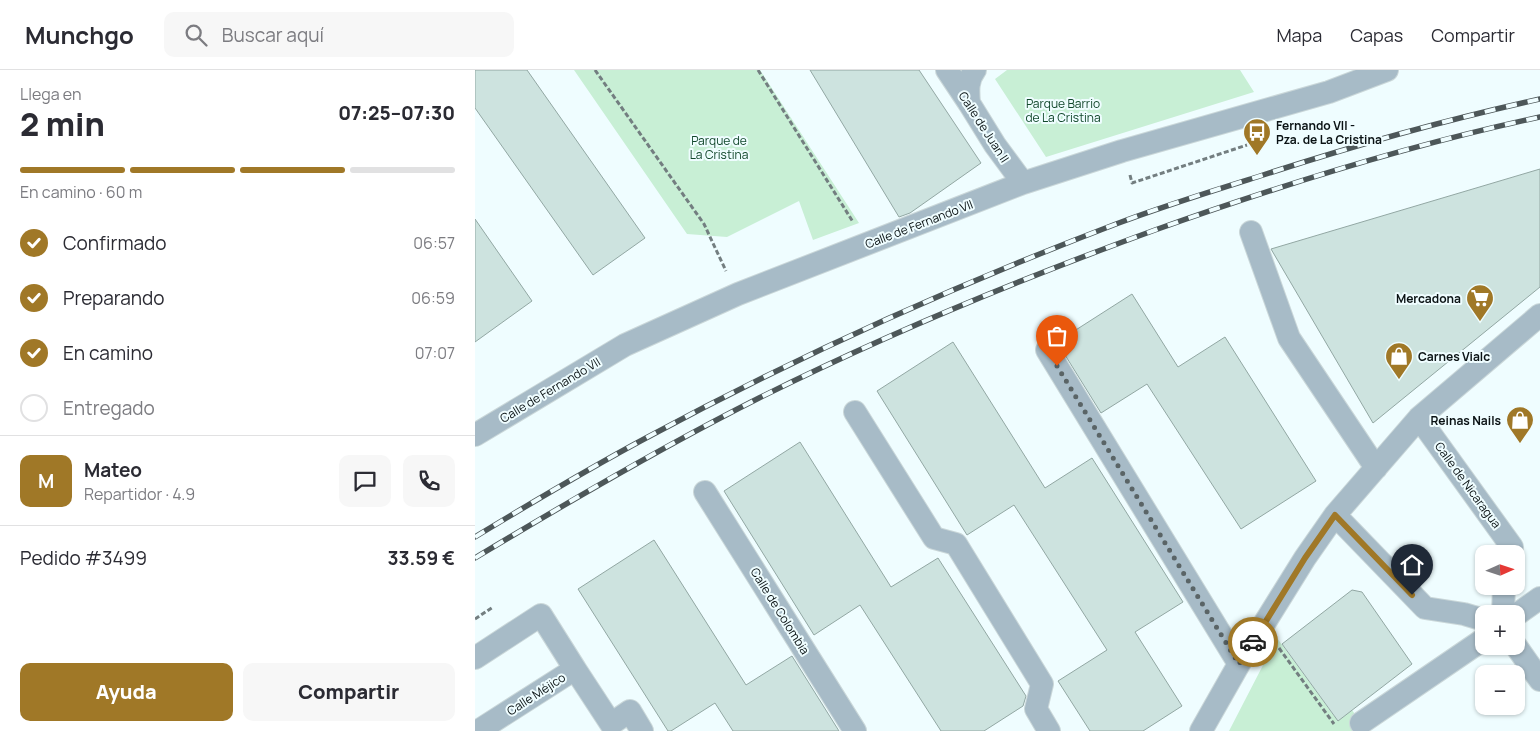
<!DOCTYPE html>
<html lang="es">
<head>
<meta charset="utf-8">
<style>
  body { margin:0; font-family:Manrope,sans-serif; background:#f7f7f7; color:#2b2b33; height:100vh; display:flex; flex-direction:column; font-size:19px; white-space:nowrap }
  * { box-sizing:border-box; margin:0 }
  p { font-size:16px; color:#7c7c81 }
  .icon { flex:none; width:28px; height:28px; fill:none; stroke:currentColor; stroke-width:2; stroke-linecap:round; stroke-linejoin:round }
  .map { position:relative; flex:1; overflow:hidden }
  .side { display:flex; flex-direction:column; background:#fff; width:475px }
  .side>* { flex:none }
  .needle { width:32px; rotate:87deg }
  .buttons { position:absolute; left:1000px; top:475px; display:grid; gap:10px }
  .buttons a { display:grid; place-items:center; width:50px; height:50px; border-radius:10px; background:#fff; box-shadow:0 1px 4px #0004; font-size:25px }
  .pin { position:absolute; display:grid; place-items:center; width:42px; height:42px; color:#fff; margin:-51px -21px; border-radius:50% 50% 50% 0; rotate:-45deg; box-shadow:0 0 5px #0007 }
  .pin .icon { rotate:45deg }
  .courier { position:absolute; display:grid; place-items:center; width:50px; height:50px; margin:-25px; border:4px solid #a07827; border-radius:50%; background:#fff; color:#222; box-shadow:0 1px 6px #0007 }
  .head em { font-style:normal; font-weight:800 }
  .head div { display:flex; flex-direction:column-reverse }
  .head { display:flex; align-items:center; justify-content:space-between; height:85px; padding:0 20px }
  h1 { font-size:32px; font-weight:800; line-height:38px }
  .bar { display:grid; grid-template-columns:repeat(4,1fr); gap:8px 5px; align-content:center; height:60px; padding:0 20px }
  .bar i { height:6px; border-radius:4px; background:#e1e1e2 }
  .bar .on { background:#a07827 }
  .bar p { grid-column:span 4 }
  .line { display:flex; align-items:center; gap:12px; padding:0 20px; border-top:1px solid #e1e1e2 }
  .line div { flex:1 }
  .round { display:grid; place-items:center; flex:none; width:52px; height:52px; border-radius:10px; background:#f7f7f7 }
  ol { padding:0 20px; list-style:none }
  li { display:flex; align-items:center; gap:15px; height:55px }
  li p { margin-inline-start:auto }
  li .icon { padding:5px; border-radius:50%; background:#a07827; color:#fff; stroke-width:4 }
  li:last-child { color:#7c7c81 }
  li i { width:28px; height:28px; border:2px solid #e1e1e2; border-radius:50% }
  .primary-button { display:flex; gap:10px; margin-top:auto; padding:10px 20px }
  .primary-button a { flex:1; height:58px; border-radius:10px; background:#a07827; color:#fff; font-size:20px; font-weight:800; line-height:58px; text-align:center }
  .primary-button a+a { background:#f7f7f7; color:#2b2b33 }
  header { display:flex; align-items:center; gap:30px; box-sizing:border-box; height:70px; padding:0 25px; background:#fff; border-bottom:1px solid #e1e1e2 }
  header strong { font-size:24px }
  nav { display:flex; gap:28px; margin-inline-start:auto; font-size:18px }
  .search { width:350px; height:45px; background:#f7f7f7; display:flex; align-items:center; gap:12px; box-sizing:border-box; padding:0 18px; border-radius:10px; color:#7c7c81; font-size:19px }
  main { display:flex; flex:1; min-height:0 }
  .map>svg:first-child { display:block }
  .green { fill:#c8efd5 }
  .building { fill:#cde3df; stroke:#92a7a3 }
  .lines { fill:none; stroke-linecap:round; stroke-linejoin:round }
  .street-casing { stroke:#cad7d9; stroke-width:24 }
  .path { stroke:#737e80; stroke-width:3; stroke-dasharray:5 2.5; stroke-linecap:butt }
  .street { stroke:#a7bbc7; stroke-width:22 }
  .rail-casing { stroke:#4d5759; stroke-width:5.5 }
  .rail { stroke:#effdff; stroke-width:4; stroke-dasharray:11; stroke-linecap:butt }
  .done { stroke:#5a6466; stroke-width:5; stroke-dasharray:0 9 }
  .route { stroke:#a07827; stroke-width:6 }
  .labels { text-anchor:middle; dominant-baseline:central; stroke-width:4; stroke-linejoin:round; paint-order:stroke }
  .park-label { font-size:12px; fill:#12482c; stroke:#effdff }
  .poi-label { font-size:12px; font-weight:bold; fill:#0a1214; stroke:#effdff; text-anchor:start }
  .street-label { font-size:12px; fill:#0a1214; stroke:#effdff }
</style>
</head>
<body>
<header>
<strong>Munchgo</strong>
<div class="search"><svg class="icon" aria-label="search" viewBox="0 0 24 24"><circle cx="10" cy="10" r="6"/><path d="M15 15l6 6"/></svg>Buscar aquí</div>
<nav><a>Mapa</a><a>Capas</a><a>Compartir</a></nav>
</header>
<main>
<section class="side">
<div class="head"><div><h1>2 min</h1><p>Llega en</p></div><em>07:25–07:30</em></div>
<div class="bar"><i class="on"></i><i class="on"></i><i class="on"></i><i></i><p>En camino · 60 m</p></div>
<ol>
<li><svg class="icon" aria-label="check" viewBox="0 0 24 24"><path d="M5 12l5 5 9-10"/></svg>Confirmado<p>06:57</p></li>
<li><svg class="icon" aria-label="check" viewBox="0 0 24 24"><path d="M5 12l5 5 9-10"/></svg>Preparando<p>06:59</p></li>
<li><svg class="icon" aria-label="check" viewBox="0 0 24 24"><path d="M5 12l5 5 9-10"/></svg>En camino<p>07:07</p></li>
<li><i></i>Entregado</li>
</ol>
<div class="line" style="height:90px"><b class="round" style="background:#a07827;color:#fff">M</b><div><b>Mateo</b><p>Repartidor · 4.9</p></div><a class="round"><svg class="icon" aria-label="chat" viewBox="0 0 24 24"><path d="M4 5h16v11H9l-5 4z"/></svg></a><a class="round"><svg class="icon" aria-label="phone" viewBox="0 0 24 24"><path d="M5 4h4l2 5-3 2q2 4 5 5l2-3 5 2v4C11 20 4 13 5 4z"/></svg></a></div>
<div class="line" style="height:65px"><div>Pedido #3499</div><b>33.59 €</b></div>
<div class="primary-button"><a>Ayuda</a><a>Compartir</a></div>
</section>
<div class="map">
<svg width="1065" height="661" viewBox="0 0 1065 661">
  <rect width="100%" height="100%" fill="#effdff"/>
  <!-- green -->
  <path class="green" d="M99 0H285L384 153 338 170 324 131 252 167 212 164Z
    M532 0H765L779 22 571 87 520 9Z
    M802 568 859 646 868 647 877 640 892 661H754Z"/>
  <!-- building -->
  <path class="building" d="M0 0H52L170 168 118 205 0 38Z
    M335 0H444L506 93 435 143 424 147Z
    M1065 99V217L898 353 796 179Z
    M0 149 57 231 0 272Z
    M657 224 703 297 750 267 841 411 766 459 672 314 626 343 582 272Z
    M478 272 570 418 617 388 708 532 660 562 707 636 668 661H615L583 611 632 580 539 435 492 465 402 321Z
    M325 372 416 517 463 488 551 626 548 636 509 661H466L385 535 339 565 249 421Z
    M179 470 271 615 317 586 364 661H258L240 633 196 661H193L103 519Z
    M877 520 887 522 937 594 863 651 807 574Z"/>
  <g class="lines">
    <!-- street casing -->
    <g class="street-casing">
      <path id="street" d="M472 0 494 33 520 75 548 113
        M494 33C493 21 492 10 500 0
        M776 162 814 268 901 398
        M572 280 764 594
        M380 342 459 468 481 474 567 614 561 639 574 661
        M944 348 1037 477 1036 484
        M0 365 150 275 263 224 548 113 647 81 854 22 912 0
        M230 422 380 661
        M860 445 950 538 989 544 1009 550
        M1028 544 1029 516
        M1041 545 1065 528
        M1041 576 1065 610
        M0 588 66 545 100 599 3 661
        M100 599 136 654 155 641 167 661
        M886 653 1009 569
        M726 661 764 594 830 488 860 445 944 348 1065 245"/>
    </g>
    <!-- path -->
    <path class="path" d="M120 0 229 154 251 201
      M283 0 378 152
      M655 105 657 113 772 75
      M0 549 18 537
      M804 578 859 654"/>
    <!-- street -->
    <use href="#street" class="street"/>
    <!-- rail casing -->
    <g class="rail-casing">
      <path id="rail" d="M0 467C56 433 113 399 171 368 323 286 481 215 641 154 688 136 737 121 785 106 877 76 970 50 1065 29
        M0 488C93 432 187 377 284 328 412 264 545 209 680 160 806 115 934 75 1065 47"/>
    </g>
    <!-- rail -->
    <use href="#rail" class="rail"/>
  </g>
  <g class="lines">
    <!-- done -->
    <path class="done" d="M582 296 764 594 778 572"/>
    <!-- route -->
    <path class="route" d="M778 572 830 488 860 445 937 525"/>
  </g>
  <!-- icons -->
  <defs>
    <g id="bus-pin" transform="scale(1.4375)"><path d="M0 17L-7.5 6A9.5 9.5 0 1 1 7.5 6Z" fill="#a07827" stroke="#effdff"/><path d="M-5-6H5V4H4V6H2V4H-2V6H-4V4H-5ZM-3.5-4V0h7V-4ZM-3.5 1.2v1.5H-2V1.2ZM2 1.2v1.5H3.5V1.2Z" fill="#fff"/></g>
    <g id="supermarket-pin" transform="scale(1.4375)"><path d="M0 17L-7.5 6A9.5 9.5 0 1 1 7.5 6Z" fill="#a07827" stroke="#effdff"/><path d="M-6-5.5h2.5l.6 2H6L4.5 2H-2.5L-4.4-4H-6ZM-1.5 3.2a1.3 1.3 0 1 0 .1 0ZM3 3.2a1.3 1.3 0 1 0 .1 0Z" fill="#fff"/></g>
    <g id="shop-pin" transform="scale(1.4375)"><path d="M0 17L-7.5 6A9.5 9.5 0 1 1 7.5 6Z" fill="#a07827" stroke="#effdff"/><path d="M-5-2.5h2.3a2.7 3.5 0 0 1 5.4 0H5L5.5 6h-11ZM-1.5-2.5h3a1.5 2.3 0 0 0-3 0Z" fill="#fff"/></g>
  </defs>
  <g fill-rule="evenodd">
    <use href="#bus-pin" x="782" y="62"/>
    <use href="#supermarket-pin" x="1005" y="228"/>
    <use href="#shop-pin" x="924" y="286"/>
    <use href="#shop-pin" x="1045" y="350"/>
  </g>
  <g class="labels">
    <!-- park labels -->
    <g class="park-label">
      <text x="588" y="33">Parque Barrio<tspan x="588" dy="14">de La Cristina</tspan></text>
      <text x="244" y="70">Parque de<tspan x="244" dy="14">La Cristina</tspan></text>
    </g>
    <!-- poi labels -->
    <g class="poi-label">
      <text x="801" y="55">Fernando VII -<tspan x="801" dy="14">Pza. de La Cristina</tspan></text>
      <text x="986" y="228" text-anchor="end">Mercadona</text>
      <text x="943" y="286">Carnes Vialc</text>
      <text x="1026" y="350" text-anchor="end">Reinas Nails</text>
    </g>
    <!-- street labels -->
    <g class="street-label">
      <text transform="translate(509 57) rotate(57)">Calle de Juan II</text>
      <text transform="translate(444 154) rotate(-21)">Calle de Fernando VII</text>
      <text transform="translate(75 320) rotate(-31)">Calle de Fernando VII</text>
      <text transform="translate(993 415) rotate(54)">Calle de Nicaragua</text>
      <text transform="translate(305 541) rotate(58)">Calle de Colombia</text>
      <text transform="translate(61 624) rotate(-33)">Calle Méjico</text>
    </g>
  </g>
</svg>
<div class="buttons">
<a><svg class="needle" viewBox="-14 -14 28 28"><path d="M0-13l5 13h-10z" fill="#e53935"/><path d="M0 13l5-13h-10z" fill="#7c7c81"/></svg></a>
<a>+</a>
<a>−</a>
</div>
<div class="pin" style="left:582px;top:296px;background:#ea580c"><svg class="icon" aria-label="bag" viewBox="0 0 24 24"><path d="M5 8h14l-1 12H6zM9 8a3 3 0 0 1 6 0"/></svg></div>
<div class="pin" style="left:937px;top:525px;background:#1f2937"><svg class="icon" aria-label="home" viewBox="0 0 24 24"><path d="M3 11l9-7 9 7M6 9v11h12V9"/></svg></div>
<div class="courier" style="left:778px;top:572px"><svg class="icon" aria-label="car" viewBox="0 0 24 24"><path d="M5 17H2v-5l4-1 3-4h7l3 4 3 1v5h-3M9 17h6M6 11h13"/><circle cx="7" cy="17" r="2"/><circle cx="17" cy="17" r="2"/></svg></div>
</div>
</main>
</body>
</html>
